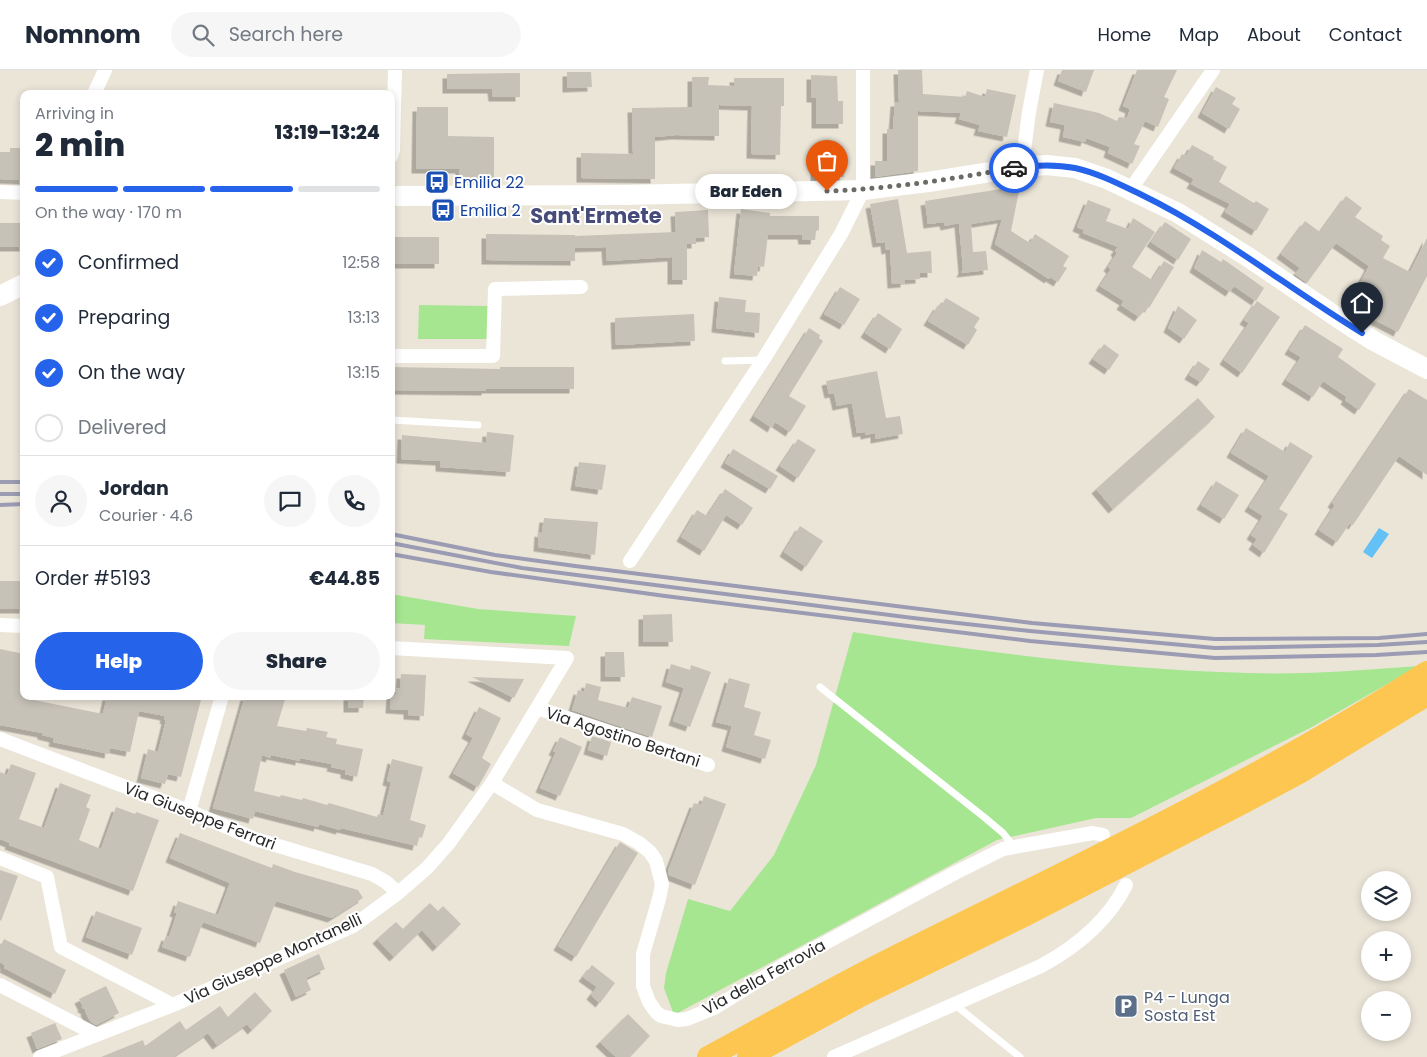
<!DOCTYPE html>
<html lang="en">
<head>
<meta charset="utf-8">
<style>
  body { margin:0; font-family:Poppins,sans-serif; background:#f6f6f7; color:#1f2937; height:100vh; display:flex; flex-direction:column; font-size:19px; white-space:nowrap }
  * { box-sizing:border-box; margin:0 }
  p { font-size:16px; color:#747a83 }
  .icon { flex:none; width:28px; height:28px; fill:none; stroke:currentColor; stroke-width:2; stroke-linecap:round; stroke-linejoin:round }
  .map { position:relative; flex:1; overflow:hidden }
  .side { position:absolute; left:20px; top:20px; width:375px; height:610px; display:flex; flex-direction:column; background:#fff; border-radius:10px; box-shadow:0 2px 8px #0003 }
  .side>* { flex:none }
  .fabs { position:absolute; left:1361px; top:801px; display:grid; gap:10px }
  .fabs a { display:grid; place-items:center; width:50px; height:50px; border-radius:50%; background:#fff; box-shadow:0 2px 8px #0003; font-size:25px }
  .pin { position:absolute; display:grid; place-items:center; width:42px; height:42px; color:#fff; margin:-51px -21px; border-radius:50% 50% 50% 0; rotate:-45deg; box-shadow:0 0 5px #0007 }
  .pin .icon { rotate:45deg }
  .courier { position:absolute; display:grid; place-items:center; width:50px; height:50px; margin:-25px; border:4px solid #2563eb; border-radius:50%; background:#fff; color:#222; box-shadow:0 1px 6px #0007 }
  .bubble { position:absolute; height:35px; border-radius:18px; background:#fff; box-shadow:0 2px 8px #0003; font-size:16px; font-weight:800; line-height:35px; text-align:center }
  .overview em { font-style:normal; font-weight:800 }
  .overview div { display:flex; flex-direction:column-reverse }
  .overview { display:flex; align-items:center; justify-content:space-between; height:85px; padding:0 15px }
  h1 { font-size:32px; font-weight:800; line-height:38px }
  .bar { display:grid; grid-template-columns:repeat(4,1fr); gap:8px 5px; align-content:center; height:60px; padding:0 15px }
  .bar i { height:6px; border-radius:4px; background:#e0e1e3 }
  .bar .selected { background:#2563eb }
  .bar p { grid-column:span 4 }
  .line { display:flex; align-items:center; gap:12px; padding:0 15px; border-top:1px solid #e0e1e3 }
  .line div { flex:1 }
  .round { display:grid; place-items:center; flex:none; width:52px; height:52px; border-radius:26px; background:#f6f6f7 }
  ol { padding:0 15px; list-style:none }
  li { display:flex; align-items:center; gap:15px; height:55px }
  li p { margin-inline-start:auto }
  li .icon { padding:5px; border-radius:50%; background:#2563eb; color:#fff; stroke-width:4 }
  li:last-child { color:#747a83 }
  li i { width:28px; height:28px; border:2px solid #e0e1e3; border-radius:50% }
  .action { display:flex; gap:10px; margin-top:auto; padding:10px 15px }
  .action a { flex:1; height:58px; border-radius:30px; background:#2563eb; color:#fff; font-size:20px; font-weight:800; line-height:58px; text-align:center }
  .action a+a { background:#f6f6f7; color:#1f2937 }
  header { display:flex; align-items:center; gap:30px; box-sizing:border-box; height:70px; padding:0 25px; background:#fff; border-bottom:1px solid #e0e1e3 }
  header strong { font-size:24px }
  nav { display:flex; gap:28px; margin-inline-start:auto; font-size:18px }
  .search { width:350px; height:45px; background:#f6f6f7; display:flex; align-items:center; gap:12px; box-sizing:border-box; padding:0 18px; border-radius:28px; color:#747a83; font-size:19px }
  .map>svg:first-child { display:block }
  .green { fill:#a6e691 }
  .water { fill:#64c1f5 }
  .building { fill:#c6c2b8; filter:url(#shadow) }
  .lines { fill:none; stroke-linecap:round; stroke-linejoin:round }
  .service { stroke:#fff; stroke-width:7 }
  .minor { stroke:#fff; stroke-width:14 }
  .secondary { stroke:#fff; stroke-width:20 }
  .trunk { stroke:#fcc650; stroke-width:22 }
  .rail { stroke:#9b9cb4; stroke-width:4 }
  .done { stroke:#6c6a66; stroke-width:5; stroke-dasharray:0 9 }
  .route { stroke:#2563eb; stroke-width:6 }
  .labels { text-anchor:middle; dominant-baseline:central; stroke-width:4; stroke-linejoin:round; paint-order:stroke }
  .transit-label { font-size:16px; fill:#164399; stroke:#fff; text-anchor:start }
  .street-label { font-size:16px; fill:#282828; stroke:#fff }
  .service-label { font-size:16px; fill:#4e5e75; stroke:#fff; text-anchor:start }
  .district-label { font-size:21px; font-weight:bold; fill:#464b7a; stroke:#fff }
</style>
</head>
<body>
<header>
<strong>Nomnom</strong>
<div class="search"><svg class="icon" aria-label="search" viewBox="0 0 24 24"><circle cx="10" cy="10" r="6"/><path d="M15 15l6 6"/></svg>Search here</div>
<nav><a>Home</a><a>Map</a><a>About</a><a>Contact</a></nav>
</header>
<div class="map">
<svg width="1427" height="987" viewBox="0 0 1427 987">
  <defs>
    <filter id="shadow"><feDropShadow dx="-4.5" dy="4.5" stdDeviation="0" flood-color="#0004"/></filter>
  </defs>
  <rect width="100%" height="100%" fill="#ebe5d8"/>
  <!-- green -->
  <path class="green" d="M419 235 488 236 487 269H418Z
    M391 524 478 539 576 546 569 576 424 569 425 555 391 553Z
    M853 562C984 582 1116 600 1249 603 1306 605 1363 600 1419 596L1310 658 1131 748H1096L997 770 674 945 664 918 666 903 688 829 730 841 774 785 816 695Z"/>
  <!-- water -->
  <path class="water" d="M1379 458 1389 464 1372 488 1363 482Z"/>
  <!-- building -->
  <path class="building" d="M898 0H922L923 24 965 27 967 21 985 27 987 19 1016 25 1007 67 978 61 980 55 959 49 961 43 918 41V101L875 107V91H887V59H893L895 32H899Z
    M1062 0H1094L1086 22 1058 11Z
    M1137 0H1177L1164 27 1169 29 1158 57 1145 51 1134 74 1140 76 1132 94 1108 83 1110 77 1086 68 1085 72 1063 67 1065 55 1050 52 1054 33 1099 43 1117 51 1119 47 1127 48 1130 39 1123 36Z
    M567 2H591L592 17 567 18Z
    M520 3V27H493L492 19H447V4Z
    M811 5 837 6 838 31H843V54H816V28H811Z
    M692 7H709L708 15 734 16V8H784V36H781L780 85 751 84 752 36 719 35V66L676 65 655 67V109L581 108V83L633 84 632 38 692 37Z
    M1216 17 1236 28 1232 34 1240 39 1229 59 1202 43Z
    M417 37H448V66L494 67V108H459L460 99H416Z
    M1192 75 1214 87 1213 89 1227 97 1219 112 1254 133 1256 131 1269 139 1256 161 1225 142 1230 134 1191 114 1194 109 1174 98 1182 84 1186 86Z
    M10 78H24V110L0 109V82H10Z
    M815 79H844V107H815Z
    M1020 116 1011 161 1030 173 1035 164 1069 186 1063 196 1067 198 1058 212 1050 207 1049 209 995 174 1002 149 971 154 973 182 986 181 988 200 961 203 963 199 959 153 945 156 944 152 928 154 925 131Z
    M1346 126 1362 138 1355 147 1383 166 1381 170 1390 176 1383 188 1410 202 1427 168V206L1398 262 1348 236 1369 196 1336 173 1307 213 1295 204 1300 198 1281 184 1305 151 1320 162Z
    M898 129 907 183 931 181 932 203H920V209L905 210V213L892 214 890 179 886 180 885 172 877 173 870 134Z
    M1088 130 1111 139 1106 151 1128 159 1133 148 1155 162 1132 197 1152 210 1164 191 1174 197 1149 238 1147 237 1139 247 1121 235 1124 231 1100 216 1111 199 1108 197 1117 183 1115 181 1118 177 1083 163 1084 160 1077 157Z
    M741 139 770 143V146H819V160L816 161 815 170H803L802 165H768L764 197 758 196 757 206 734 204Z
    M708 140 709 167 696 168V174H687V210H672V187L607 191 606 177 575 178V191L486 190V164L575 165V166L676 162 675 142Z
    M1165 152 1191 169 1178 190 1151 172Z
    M0 153H24V177H0Z
    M391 167H439V194H391Z
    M1202 180 1221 192 1223 189 1264 218 1256 231 1234 216 1230 222 1194 198Z
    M840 217 860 229 844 255 824 244Z
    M719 227 746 230 745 242 760 243 759 263 716 258Z
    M946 228 980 248 974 257 977 260 968 275 928 251 938 235 940 237Z
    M1257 231 1280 247 1242 303 1224 290 1249 253 1244 250Z
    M1178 236 1197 250 1184 269 1168 258Z
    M878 243 902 259 890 279 865 263Z
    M694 244 695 271 616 275 615 248Z
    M1305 255 1343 279 1338 287 1376 314 1359 340 1345 330 1347 327 1323 311 1313 327 1286 310 1301 287 1289 280Z
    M809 258 820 265 819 268 823 271 789 326 806 336 790 362 775 352 772 358 754 346Z
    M1104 274 1119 285 1109 300 1093 289Z
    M1198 291 1210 299 1201 312 1189 305Z
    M391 297 500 299V297H574V319H486V321L391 320Z
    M877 301 886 348 900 346 903 364 875 369V363L865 365V362L857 363 852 333 837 336 834 323 829 324 826 311Z
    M1409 319 1427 330V405L1399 386 1353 455 1350 453 1337 472 1319 460 1335 435 1332 433Z
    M1198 328 1215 347 1113 439 1096 419Z
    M1246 358 1285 382 1290 372 1313 386 1279 439 1288 444 1264 483 1253 475 1257 469 1251 465 1263 446 1249 437 1269 406 1231 383Z
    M487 362 514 365 510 402 440 397V391L401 389 402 365 486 373Z
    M798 369 816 380 798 408 780 396Z
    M733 379 778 406 770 419 725 393Z
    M579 392 606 395 602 420 575 416Z
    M1216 411 1239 425 1224 449 1201 435Z
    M725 419 753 438 742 455 726 445 704 481 681 467 697 440 707 446Z
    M544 448 598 452 595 485 538 477 539 462 542 463Z
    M800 456 823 471 806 497 784 482Z
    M0 511H24V539H0Z
    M672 544 673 572H643V545Z
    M0 579 24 584V627L34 630 103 644 107 626H202L181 707 168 704 165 714 141 708 148 679 158 682 166 650 164 649 165 646 139 641 130 682 110 678 109 684 53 672 54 668 42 665V663L0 655Z
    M605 582H624L625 607H605Z
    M671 594 690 600 691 595 711 602 690 657 673 651 684 618 666 612Z
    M401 604 426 605 424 646 408 645V640L390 639 391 624H396L397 618H400Z
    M472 607 524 609 514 628Z
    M729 608 750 614 744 637 761 642 754 665 771 670 765 689 726 677 732 656 716 652Z
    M586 613 601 617 598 630 628 638 632 627 662 636 652 667 572 640 578 620 584 622Z
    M245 626H286L277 656 306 661 307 658 328 662 326 667 337 669 336 674 363 679 357 707 345 704V700L331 697 332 694 300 688V691L271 685 270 688 262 685 254 721 280 727 281 725 302 730 303 728 327 735 329 733 377 747 378 744 383 746 391 712 387 711 392 689 423 697 410 750 426 755 422 768 419 767 417 776 341 758 340 760 319 754 318 757 255 741 253 749 213 738Z
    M348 626H364L363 638H348Z
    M479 637 501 648 482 688 491 694 478 717 453 703 473 668 466 664Z
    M592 666 611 672 607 686 588 680Z
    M560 667 582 677 560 726 540 718 556 682 553 681Z
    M11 694 36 703 19 749 44 758 60 713 91 725 86 737 90 739 79 770 101 779 116 737 135 744 136 742 159 750 133 821 9 775 10 773 0 769V702L7 705Z
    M704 726 726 734 695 815 669 805 668 801 694 733 701 735Z
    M180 763 272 798 273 794 295 802 358 820 363 828 332 848 276 831 260 873 203 852 190 887 162 877 166 866 169 867 177 843 174 842 178 831 218 845 230 813 170 788Z
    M620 772 638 783 576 887 558 876Z
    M0 800 18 806 1 851 0 850Z
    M430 833 438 841 443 836 461 854 437 877 422 860 394 887 377 869 396 852 403 859Z
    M96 841 142 858 132 885 86 867Z
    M4 869 66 900 55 924 4 898 5 895 0 892V877Z
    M319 884 325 899 306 908 311 920 296 927 284 900Z
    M592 895 615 913 600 933 591 925 597 917 583 907Z
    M106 916 119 943 96 955 90 951 85 941 86 940 81 937H83L79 929Z
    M255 922 272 941 252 960 247 954 217 975 208 963 173 987H101L143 970 145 976 180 951 186 960 220 936 228 947Z
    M628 944 650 966 630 987H616L600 972Z
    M55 953 62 969 37 979 31 963Z"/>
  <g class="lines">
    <!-- service -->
    <path class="service" d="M725 291 763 290
      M391 350 478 355
      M820 617 984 747 1003 763 1014 777
      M954 934 1020 987"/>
    <!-- minor -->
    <path class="minor" d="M94 24 105 0
      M391 86 393 80 395 0
      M1022 97 1029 42 1037 0
      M1131 119 1213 0
      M0 122 24 123
      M391 286H493L495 219 581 217
      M630 491 763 290 841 164 863 120V0
      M0 555 24 556
      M537 638 708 695
      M0 669 189 741 255 769 372 804 386 812 398 823
      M492 713 537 740 623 764 639 773 650 782 656 791 662 814 659 829 643 884V916L649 932 656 942 661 946 678 950 687 949 714 938 784 895 955 803 1003 779 1093 763 1103 765
      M189 741 222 626
      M0 788 47 807 61 877 173 935
      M0 915 97 965
      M40 987 173 935 353 856 398 823 427 798 449 773 492 713 567 588 391 578
      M834 987 1041 896C1076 877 1108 851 1126 815"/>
    <!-- secondary -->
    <path class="secondary" d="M391 126 623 125 863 120 928 112 1022 97 1047 95 1075 98 1107 109 1178 143 1248 187 1347 254 1374 271 1427 299
      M0 226 24 214"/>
    <!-- trunk -->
    <path class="trunk" d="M708 987C769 954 830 919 892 888 1073 797 1257 712 1427 602
      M748 987 864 924 1026 845 1241 734 1299 703 1427 625"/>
    <!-- rail -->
    <path class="rail" d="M0 412H24
      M0 424H24
      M0 435 24 434
      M391 464 495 485 575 496 1032 553 1215 569 1379 568 1427 564
      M391 473 522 498 913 548 1030 561 1215 578 1378 575 1427 572
      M391 484 491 502 665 526 1030 571 1215 588 1376 585 1427 582"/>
  </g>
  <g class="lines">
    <!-- done -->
    <path class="done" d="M827 121C890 119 952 109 1014 98"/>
    <!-- route -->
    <path class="route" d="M1014 98C1034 95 1055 94 1075 98 1098 103 1121 115 1142 125 1220 163 1288 218 1362 263"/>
  </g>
  <!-- icons -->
  <defs>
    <g id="bus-square" transform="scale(1.25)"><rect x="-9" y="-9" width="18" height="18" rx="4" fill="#1a4fb4" stroke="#fff"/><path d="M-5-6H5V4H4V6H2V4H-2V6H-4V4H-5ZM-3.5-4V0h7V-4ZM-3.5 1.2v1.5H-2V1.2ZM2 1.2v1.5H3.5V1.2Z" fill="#fff"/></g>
    <g id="parking-square" transform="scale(1.25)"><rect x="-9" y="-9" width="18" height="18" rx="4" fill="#5c6f8a" stroke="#fff"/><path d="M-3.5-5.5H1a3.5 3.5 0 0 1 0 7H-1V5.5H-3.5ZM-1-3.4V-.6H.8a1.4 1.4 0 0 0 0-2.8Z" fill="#fff"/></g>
  </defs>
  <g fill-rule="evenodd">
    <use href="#bus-square" x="437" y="112"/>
    <use href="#bus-square" x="443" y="140"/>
    <use href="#parking-square" x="1126" y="936"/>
  </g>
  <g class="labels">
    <!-- transit labels -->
    <g class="transit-label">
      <text x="454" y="112">Emilia 22</text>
      <text x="460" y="140">Emilia 2</text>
    </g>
    <!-- street labels -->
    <g class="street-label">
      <text transform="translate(623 667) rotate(18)">Via Agostino Bertani</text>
      <text transform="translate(200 746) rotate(21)">Via Giuseppe Ferrari</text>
      <text transform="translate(273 889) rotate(-25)">Via Giuseppe Montanelli</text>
      <text transform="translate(764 907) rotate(-29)">Via della Ferrovia</text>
    </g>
    <!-- service labels -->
    <g class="service-label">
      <text x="1144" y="927">P4 - Lunga<tspan x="1144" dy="18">Sosta Est</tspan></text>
    </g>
    <!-- district labels -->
    <g class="district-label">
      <text x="596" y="145">Sant'Ermete</text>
    </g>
  </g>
</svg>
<div class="fabs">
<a><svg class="icon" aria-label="layers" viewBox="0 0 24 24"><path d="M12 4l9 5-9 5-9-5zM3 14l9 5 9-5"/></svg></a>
<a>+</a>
<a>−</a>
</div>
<div class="pin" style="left:827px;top:121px;background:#ea580c"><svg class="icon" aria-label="bag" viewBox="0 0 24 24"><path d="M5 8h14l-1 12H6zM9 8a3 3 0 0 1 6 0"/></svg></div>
<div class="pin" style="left:1362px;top:263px;background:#1f2937"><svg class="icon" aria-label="home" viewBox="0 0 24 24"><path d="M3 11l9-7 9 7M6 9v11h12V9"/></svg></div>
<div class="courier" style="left:1014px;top:98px"><svg class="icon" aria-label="car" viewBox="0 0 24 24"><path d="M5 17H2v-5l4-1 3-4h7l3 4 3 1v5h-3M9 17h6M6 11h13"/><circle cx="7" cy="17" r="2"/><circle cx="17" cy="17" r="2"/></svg></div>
<div class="bubble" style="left:695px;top:104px;width:102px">Bar Eden</div>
<section class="side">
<div class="overview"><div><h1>2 min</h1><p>Arriving in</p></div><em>13:19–13:24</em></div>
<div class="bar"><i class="selected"></i><i class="selected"></i><i class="selected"></i><i></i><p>On the way · 170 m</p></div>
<ol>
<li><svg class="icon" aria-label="check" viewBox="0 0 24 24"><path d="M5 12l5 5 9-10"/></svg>Confirmed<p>12:58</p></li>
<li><svg class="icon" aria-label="check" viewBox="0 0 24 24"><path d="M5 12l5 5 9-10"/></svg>Preparing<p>13:13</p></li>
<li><svg class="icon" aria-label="check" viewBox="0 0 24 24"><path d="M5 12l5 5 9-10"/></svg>On the way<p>13:15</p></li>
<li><i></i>Delivered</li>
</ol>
<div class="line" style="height:90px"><a class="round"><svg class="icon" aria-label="person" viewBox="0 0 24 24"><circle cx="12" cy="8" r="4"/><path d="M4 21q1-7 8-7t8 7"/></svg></a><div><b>Jordan</b><p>Courier · 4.6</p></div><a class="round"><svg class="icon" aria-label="chat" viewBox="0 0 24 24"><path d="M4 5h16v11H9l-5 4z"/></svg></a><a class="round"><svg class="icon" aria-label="phone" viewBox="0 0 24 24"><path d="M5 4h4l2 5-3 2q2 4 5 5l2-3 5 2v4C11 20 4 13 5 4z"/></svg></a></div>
<div class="line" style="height:65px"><div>Order #5193</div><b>€44.85</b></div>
<div class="action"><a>Help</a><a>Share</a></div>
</section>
</div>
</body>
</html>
